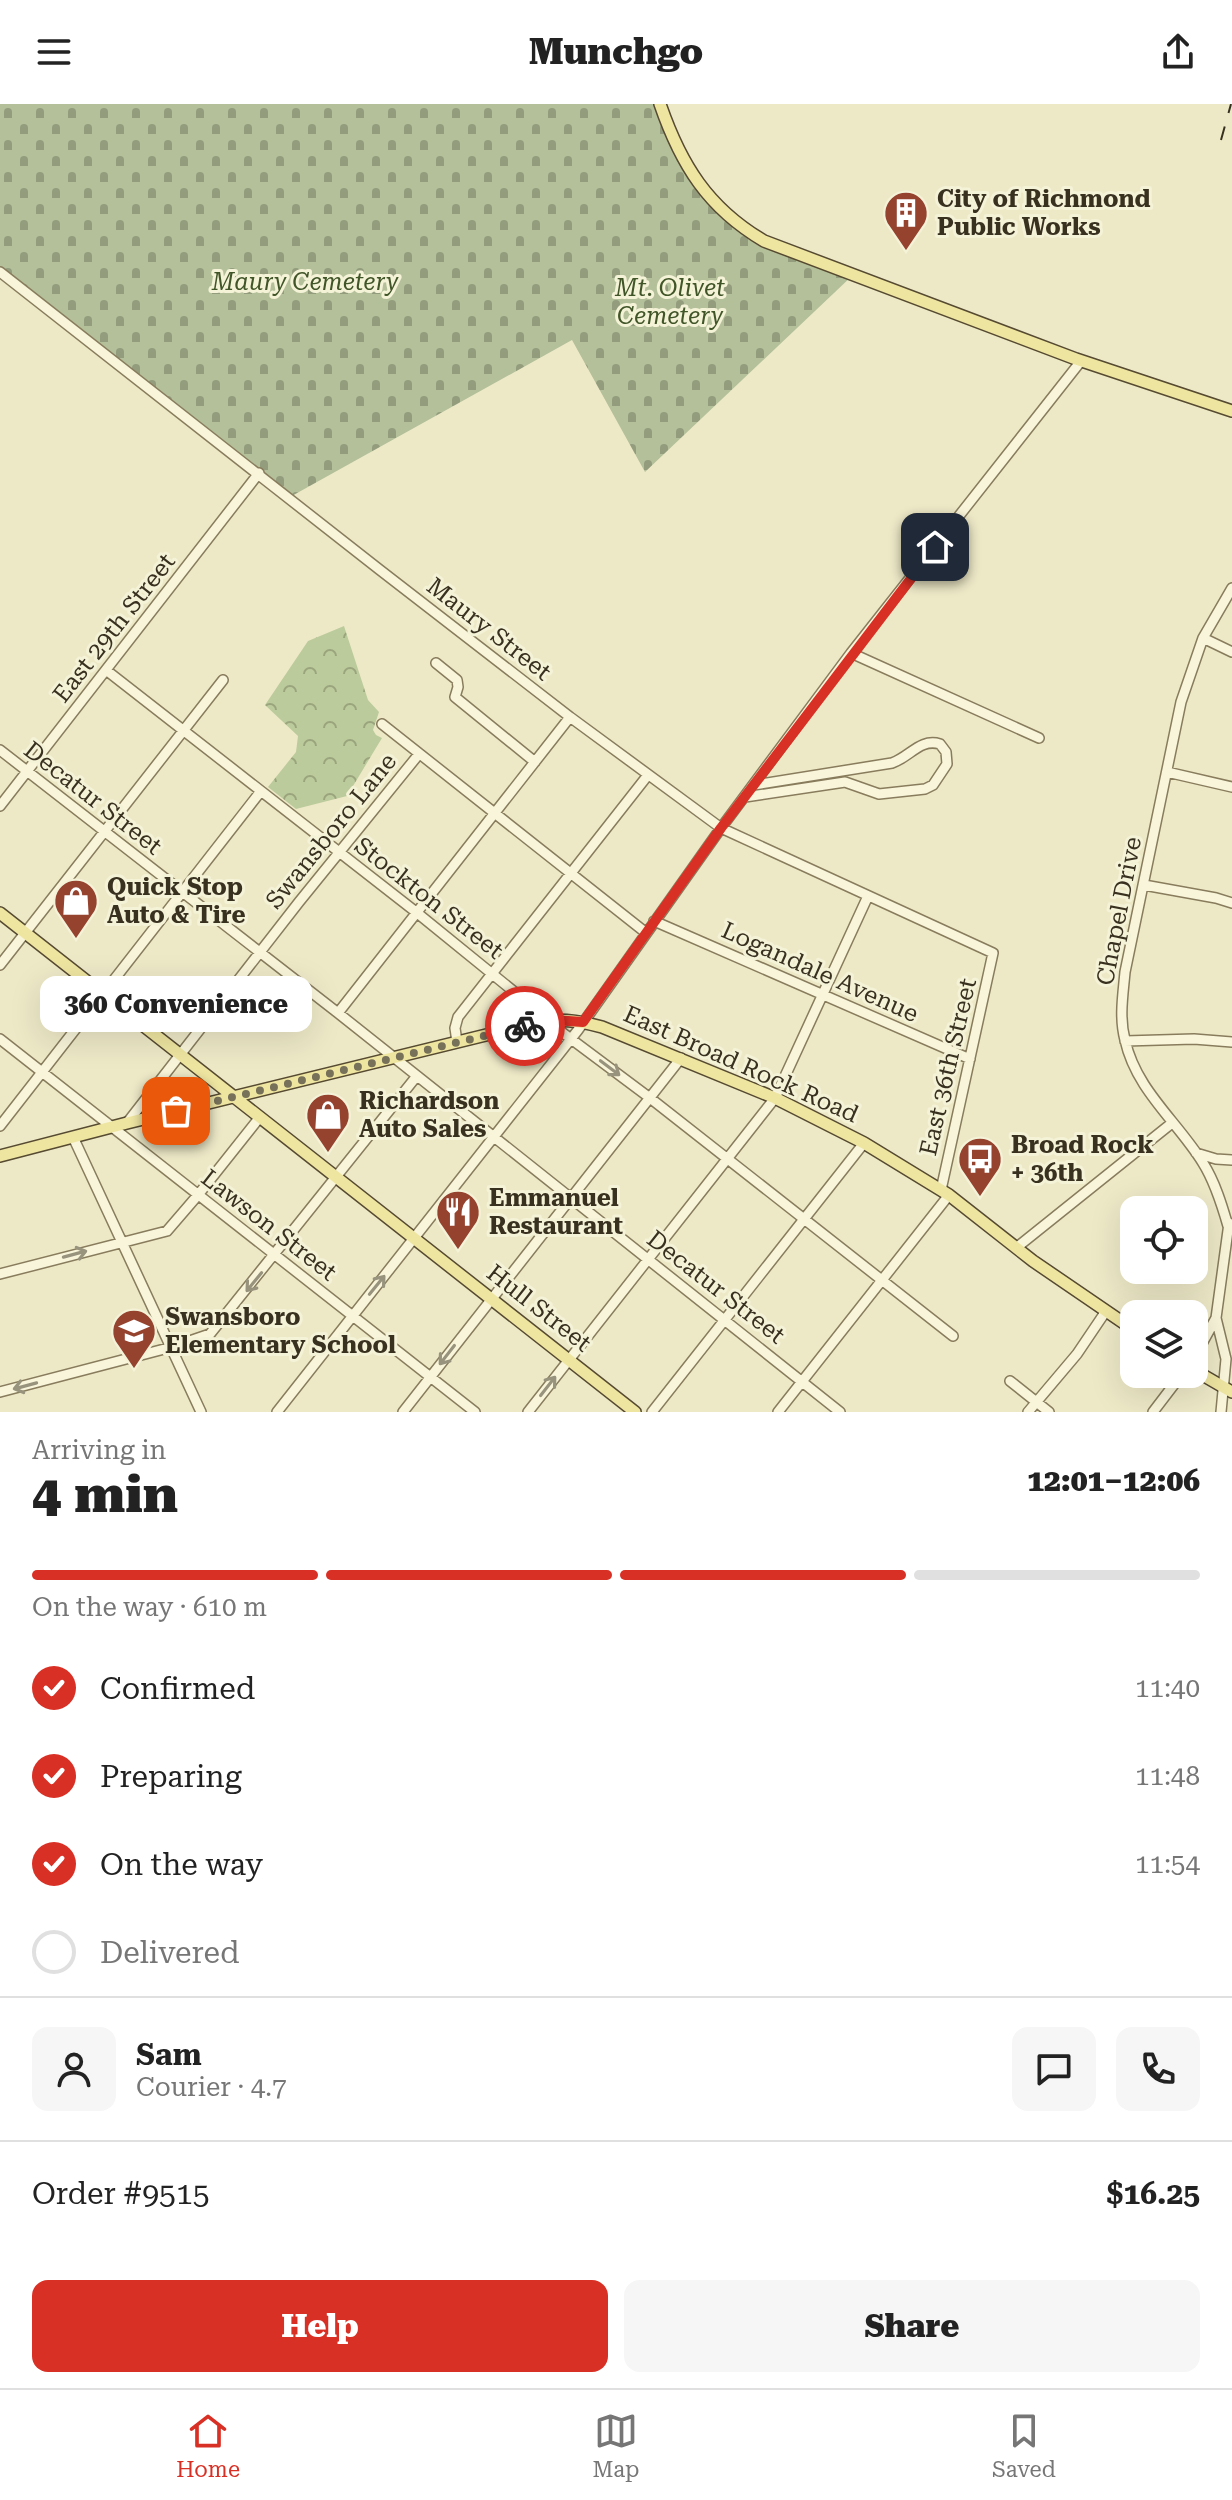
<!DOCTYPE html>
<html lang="en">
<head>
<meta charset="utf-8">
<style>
  body { margin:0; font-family:"Roboto Serif",serif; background:#f6f6f6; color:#222; height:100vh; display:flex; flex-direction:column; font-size:30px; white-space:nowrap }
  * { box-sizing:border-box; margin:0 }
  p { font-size:26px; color:#767676 }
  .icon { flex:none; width:44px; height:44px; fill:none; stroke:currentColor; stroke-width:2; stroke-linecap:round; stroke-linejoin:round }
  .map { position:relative; height:1308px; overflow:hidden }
  .side { display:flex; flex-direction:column; background:#fff; flex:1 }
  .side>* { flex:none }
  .buttons { position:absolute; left:1120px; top:1092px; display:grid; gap:16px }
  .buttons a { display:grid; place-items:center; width:88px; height:88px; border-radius:16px; background:#fff; box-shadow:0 8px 32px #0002; font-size:40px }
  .pin { position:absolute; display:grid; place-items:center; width:68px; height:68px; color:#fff; margin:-34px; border-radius:16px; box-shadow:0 4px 12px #0006 }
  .courier { position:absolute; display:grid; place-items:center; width:80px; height:80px; margin:-40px; border:6px solid #d93025; border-radius:50%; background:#fff; color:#222; box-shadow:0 2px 10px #0007 }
  .bubble { position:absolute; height:56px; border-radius:16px; background:#fff; box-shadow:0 8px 32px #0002; font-size:26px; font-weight:800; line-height:56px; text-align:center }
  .overview em { font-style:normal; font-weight:800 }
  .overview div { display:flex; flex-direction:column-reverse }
  .overview { display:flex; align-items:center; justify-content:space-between; height:136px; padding:0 32px }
  h1 { font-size:52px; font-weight:800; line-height:60px }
  .bar { display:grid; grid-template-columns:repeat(4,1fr); gap:12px 8px; align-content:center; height:96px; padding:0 32px }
  .bar i { height:10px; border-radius:6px; background:#e0e0e0 }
  .bar .selected { background:#d93025 }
  .bar p { grid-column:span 4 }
  .line { display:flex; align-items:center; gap:20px; padding:0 32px; border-top:2px solid #e0e0e0 }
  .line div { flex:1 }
  .round { display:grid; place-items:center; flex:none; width:84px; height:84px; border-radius:16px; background:#f6f6f6 }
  ol { padding:0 32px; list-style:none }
  li { display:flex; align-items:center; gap:24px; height:88px }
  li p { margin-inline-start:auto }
  li .icon { padding:8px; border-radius:50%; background:#d93025; color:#fff; stroke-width:4 }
  li:last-child { color:#767676 }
  li i { width:44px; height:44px; border:4px solid #e0e0e0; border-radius:50% }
  .primary-button { display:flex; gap:16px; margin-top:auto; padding:16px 32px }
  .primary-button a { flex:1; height:92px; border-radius:16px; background:#d93025; color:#fff; font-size:32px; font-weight:800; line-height:92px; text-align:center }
  .primary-button a+a { background:#f6f6f6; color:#222 }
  header { display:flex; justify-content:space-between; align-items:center; height:104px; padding:0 32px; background:#fff; font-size:36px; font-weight:800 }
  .tabs { display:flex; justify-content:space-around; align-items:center; height:112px; border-top:2px solid #e0e0e0; background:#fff; font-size:22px; color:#767676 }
  .tabs a { display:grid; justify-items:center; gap:4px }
  .tabs .selected { color:#d93025 }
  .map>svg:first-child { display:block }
  .cemetery { fill:url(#cemetery-stones) }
  .park { fill:url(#park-crowns) }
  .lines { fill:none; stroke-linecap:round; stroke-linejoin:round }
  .minor-casing { stroke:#887c5d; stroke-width:12 }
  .major-casing { stroke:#564a31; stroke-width:14 }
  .minor { stroke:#f8f5da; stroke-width:9 }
  .major { stroke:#eee5a1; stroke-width:11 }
  .rail { stroke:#393120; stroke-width:2; stroke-dasharray:14 14; stroke-linecap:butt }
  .oneway { stroke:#98937d }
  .done { stroke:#78715a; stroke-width:8; stroke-dasharray:0 14.4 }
  .route { stroke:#d93025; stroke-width:10 }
  .labels { text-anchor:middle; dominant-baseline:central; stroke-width:6; stroke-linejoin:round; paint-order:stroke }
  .poi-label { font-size:24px; font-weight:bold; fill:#393120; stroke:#f4f2d7; text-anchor:start }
  .park-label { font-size:24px; font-style:italic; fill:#405528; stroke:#f4f2d7 }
  .street-label { font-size:24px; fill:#393120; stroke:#f4f2d7 }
</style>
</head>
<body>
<header><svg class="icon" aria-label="menu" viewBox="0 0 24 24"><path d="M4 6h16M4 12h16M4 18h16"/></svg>Munchgo<svg class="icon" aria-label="share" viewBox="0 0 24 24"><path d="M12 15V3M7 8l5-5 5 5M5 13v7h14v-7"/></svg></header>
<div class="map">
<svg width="1232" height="1308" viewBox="0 0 1232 1308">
  <defs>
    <pattern id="cemetery-stones" width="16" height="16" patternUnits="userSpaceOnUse" patternTransform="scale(2)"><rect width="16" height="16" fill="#b4c09a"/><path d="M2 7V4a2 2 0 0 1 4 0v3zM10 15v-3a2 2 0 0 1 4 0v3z" fill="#939d7d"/></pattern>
    <pattern id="park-crowns" width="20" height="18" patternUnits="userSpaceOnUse" patternTransform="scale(2)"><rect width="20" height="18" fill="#bccb9b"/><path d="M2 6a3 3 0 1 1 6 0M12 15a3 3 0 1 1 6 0" fill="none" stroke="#9aa57e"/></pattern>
  </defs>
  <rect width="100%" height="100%" fill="#ede9c7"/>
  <!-- cemetery -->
  <path class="cemetery" d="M0 0H660C684 56 712 103 766 135 788 149 828 160 853 171L645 368 572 236 290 393 0 166Z"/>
  <!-- park -->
  <path class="park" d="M344 522 368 596 379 608 373 626 376 631 382 634 347 692 296 705 268 683 296 648 298 632 265 601 308 537Z"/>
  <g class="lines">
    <!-- minor casing -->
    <g class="minor-casing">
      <path id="minor" d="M0 168 380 466 570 613 721 724 993 849 941 1086
        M1203 534 1232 548
        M851 549 1039 634
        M436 559 457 576 458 583 455 593 535 658
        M106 566 416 808 528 899 547 917 650 994 953 1232
        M382 620 645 828
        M0 646 338 909 840 1308
        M1167 668 1232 683
        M745 693 845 678 879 690 925 685 933 681 947 660 946 648 940 640C920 634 910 653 892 659L754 681
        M0 702 259 369
        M1144 781 1216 794 1232 799
        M654 817 970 955
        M0 861 223 576
        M338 909 570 613
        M0 935 475 1308
        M1125 937 1194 935 1232 938
        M457 938 455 924 458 913 648 671
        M127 1019 299 798 419 650
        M0 1022 261 687
        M73 1033 201 1308
        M1196 1049 1216 1055 1232 1056
        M1228 1122C1222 1101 1215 1078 1203 1059 1177 1017 1136 986 1125 936 1119 913 1123 891 1125 868L1181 598 1203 534 1232 484
        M1016 1144 1172 1019
        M0 1170 167 1127 198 1091 260 1013
        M1216 1214 1226 1255 1221 1308
        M1194 1254 1216 1214 1229 1119
        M1010 1277 1049 1308
        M0 1288 172 1243 210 1230 416 973
        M277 1308 578 926 721 724 851 549 1081 257
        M403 1308 681 954
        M528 1308 775 994 868 792
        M652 1308 864 1039
        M778 1308 949 1091
        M1028 1308 1077 1250 1106 1207
        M1153 1308 1182 1270"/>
    </g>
    <!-- major casing -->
    <g class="major-casing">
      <path id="major" d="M660 0C681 61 708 104 764 137L1076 255 1232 307
        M0 809 635 1308
        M0 1052 127 1019 539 918C560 914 581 917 602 923L775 994 864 1039 949 1091 1033 1157 1134 1226
        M1194 1266 1232 1288"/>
    </g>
    <!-- minor -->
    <use href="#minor" class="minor"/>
    <!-- major -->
    <use href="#major" class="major"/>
    <!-- rail -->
    <path class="rail" d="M1221 36 1231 0"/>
  </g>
  <!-- one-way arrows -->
  <defs><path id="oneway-shaft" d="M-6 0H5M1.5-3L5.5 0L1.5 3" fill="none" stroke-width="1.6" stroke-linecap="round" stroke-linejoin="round" transform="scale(2)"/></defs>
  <g class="oneway">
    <use href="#oneway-shaft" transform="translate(610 964) rotate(37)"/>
    <use href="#oneway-shaft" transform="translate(75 1150) rotate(-15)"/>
    <use href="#oneway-shaft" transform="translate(254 1178) rotate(129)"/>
    <use href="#oneway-shaft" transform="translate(377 1181) rotate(-51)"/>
    <use href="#oneway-shaft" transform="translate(447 1251) rotate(128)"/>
    <use href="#oneway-shaft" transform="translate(25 1282) rotate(165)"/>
    <use href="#oneway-shaft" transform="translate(548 1282) rotate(-52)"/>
  </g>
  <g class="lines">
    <!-- done -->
    <path class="done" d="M176 1007 525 922"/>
    <!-- route -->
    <path class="route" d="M525 922 553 916 583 918 721 724 935 443"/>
  </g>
  <!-- icons -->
  <defs>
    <g id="building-pin" transform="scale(2.3)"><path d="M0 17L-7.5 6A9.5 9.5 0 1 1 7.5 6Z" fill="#95432f" stroke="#f4f2d7"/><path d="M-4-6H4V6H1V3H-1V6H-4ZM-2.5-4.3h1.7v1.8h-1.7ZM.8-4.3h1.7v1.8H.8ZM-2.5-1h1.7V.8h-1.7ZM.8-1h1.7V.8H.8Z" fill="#fff"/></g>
    <g id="shop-pin" transform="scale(2.3)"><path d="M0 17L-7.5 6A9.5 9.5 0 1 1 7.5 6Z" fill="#95432f" stroke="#f4f2d7"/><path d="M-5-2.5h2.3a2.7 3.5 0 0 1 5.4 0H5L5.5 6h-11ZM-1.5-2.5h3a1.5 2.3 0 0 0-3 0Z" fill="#fff"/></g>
    <g id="bus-pin" transform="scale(2.3)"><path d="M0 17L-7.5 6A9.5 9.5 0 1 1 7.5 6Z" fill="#95432f" stroke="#f4f2d7"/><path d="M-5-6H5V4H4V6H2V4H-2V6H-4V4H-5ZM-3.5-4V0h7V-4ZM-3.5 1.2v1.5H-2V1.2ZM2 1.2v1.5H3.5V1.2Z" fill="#fff"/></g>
    <g id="restaurant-pin" transform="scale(2.3)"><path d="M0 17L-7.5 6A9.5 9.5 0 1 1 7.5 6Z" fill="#95432f" stroke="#f4f2d7"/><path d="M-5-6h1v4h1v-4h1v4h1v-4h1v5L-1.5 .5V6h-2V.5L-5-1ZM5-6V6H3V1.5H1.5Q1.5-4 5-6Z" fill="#fff"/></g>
    <g id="school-pin" transform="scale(2.3)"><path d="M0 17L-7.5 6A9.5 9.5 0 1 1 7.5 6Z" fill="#95432f" stroke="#f4f2d7"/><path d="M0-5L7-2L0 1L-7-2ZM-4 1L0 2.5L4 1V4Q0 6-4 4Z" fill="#fff"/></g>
  </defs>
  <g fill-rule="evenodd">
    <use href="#building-pin" x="906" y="109"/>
    <use href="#shop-pin" x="76" y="797"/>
    <use href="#shop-pin" x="328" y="1011"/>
    <use href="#bus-pin" x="980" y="1055"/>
    <use href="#restaurant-pin" x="458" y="1108"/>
    <use href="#school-pin" x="134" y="1227"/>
  </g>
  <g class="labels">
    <!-- poi labels -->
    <g class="poi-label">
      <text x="937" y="95">City of Richmond<tspan x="937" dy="28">Public Works</tspan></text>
      <text x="107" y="783">Quick Stop<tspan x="107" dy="28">Auto &amp; Tire</tspan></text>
      <text x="359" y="997">Richardson<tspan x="359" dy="28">Auto Sales</tspan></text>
      <text x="1011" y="1041">Broad Rock<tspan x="1011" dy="28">+ 36th</tspan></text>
      <text x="489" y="1094">Emmanuel<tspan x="489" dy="28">Restaurant</tspan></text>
      <text x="165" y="1213">Swansboro<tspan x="165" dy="28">Elementary School</tspan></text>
    </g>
    <!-- park labels -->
    <g class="park-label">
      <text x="305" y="178">Maury Cemetery</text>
      <text x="670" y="184">Mt. Olivet<tspan x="670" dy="28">Cemetery</tspan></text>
    </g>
    <!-- street labels -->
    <g class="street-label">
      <text transform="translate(114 524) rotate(-52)">East 29th Street</text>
      <text transform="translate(489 525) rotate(38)">Maury Street</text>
      <text transform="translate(93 694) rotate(38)">Decatur Street</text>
      <text transform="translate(331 727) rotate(-51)">Swansboro Lane</text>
      <text transform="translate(429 794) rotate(38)">Stockton Street</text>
      <text transform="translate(1119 807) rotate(-79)">Chapel Drive</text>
      <text transform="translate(820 868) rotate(24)">Logandale Avenue</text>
      <text transform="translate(741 960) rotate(24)">East Broad Rock Road</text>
      <text transform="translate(948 963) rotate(-77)">East 36th Street</text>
      <text transform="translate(269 1121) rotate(38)">Lawson Street</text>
      <text transform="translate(716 1183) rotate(38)">Decatur Street</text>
      <text transform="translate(539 1204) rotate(38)">Hull Street</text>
    </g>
  </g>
</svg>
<div class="buttons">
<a><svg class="icon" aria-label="locate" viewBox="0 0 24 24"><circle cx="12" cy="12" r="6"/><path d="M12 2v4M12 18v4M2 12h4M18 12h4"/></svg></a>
<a><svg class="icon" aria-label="layers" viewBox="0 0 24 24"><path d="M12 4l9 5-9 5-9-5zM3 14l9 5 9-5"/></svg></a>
</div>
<div class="pin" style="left:176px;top:1007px;background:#ea580c"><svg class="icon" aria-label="bag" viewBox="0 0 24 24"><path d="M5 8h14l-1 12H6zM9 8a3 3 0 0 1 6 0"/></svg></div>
<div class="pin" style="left:935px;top:443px;background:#1f2937"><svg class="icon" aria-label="home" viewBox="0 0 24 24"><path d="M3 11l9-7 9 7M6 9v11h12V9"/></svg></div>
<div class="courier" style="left:525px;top:922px"><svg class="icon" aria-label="bike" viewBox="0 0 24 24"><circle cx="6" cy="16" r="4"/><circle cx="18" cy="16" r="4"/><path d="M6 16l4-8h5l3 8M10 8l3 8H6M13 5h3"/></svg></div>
<div class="bubble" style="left:40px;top:872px;width:272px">360 Convenience</div>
</div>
<section class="side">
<div class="overview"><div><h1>4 min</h1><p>Arriving in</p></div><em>12:01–12:06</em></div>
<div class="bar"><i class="selected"></i><i class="selected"></i><i class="selected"></i><i></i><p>On the way · 610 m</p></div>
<ol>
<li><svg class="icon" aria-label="check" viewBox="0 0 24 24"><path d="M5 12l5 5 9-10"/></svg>Confirmed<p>11:40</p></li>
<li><svg class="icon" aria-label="check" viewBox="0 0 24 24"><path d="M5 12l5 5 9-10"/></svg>Preparing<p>11:48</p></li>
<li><svg class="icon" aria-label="check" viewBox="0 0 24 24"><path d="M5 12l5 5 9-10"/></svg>On the way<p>11:54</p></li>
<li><i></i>Delivered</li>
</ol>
<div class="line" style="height:144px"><a class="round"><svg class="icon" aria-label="person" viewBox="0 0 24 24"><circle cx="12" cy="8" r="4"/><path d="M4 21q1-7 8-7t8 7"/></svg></a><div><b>Sam</b><p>Courier · 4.7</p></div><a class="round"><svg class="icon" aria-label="chat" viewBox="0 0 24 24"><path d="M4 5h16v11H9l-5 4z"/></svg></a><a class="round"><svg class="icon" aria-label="phone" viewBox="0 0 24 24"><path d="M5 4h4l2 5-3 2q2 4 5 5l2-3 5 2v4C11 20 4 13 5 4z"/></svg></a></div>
<div class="line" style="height:104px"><div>Order #9515</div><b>$16.25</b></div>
<div class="primary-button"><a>Help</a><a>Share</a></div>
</section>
<nav class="tabs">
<a class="selected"><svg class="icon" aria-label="home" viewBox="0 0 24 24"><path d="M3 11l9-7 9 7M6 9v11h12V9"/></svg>Home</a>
<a><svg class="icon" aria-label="map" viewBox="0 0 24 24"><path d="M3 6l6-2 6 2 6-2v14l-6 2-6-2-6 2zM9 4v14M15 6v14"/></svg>Map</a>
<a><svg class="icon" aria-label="saved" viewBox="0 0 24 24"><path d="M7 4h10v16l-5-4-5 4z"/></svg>Saved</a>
</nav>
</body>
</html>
